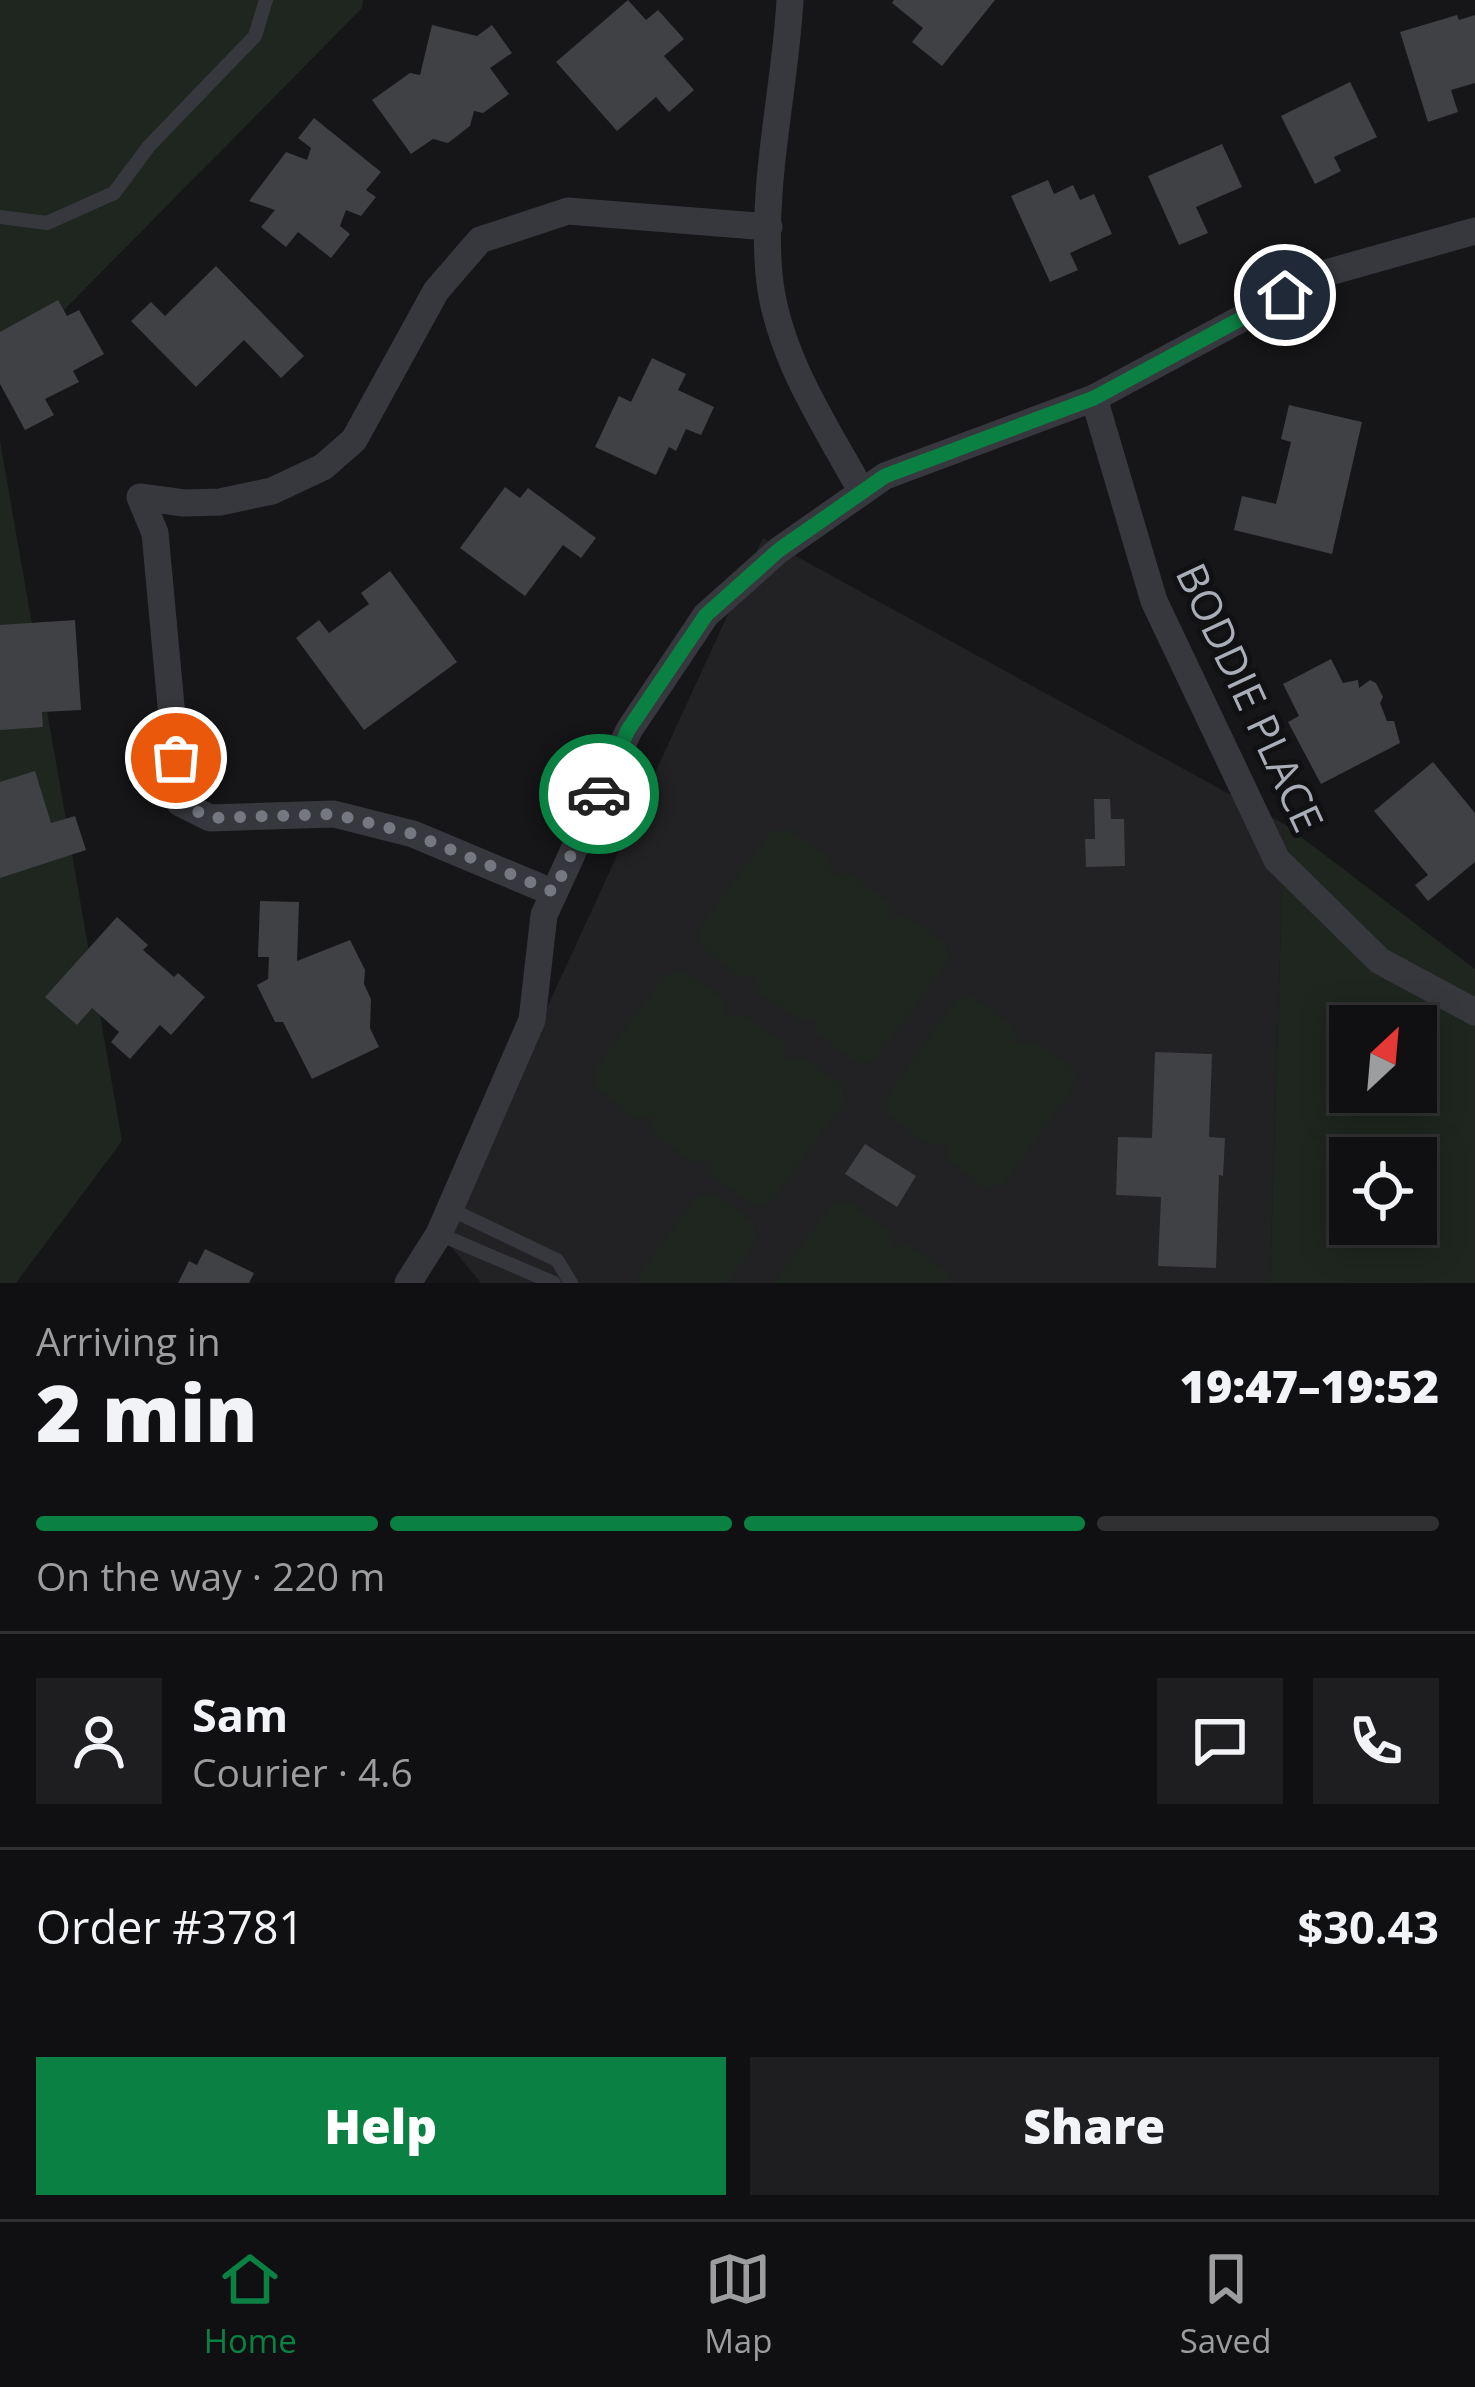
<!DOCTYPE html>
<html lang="en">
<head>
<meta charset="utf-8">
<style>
  body { margin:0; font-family:"Open Sans",sans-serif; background:#1e1e20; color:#f1f3f6; height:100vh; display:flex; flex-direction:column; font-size:45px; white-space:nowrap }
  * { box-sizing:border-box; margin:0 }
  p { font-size:39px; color:#9c9d9f }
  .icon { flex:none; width:66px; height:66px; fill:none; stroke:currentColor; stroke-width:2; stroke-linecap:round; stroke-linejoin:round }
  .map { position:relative; height:1283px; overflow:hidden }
  .sheet { display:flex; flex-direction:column; background:#101012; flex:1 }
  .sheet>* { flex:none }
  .needle { width:78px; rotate:26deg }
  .buttons { position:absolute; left:1329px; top:1005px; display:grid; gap:24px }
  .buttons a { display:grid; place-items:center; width:108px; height:108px; border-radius:0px; background:#101012; box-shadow:0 6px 30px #0003,0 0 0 3px #303032; font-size:60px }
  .pin { position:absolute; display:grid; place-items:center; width:102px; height:102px; color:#fff; margin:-51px; border:6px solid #fff; border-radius:50%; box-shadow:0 3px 12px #0007 }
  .courier { position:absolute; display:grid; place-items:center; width:120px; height:120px; margin:-60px; border:9px solid #0b8043; border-radius:50%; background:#fff; color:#222; box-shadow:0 3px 15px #0007 }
  .summary em { font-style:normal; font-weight:800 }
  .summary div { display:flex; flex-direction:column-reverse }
  .summary { display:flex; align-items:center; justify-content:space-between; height:204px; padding:0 36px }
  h1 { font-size:78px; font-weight:800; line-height:90px }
  .bar { display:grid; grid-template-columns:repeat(4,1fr); gap:18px 12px; align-content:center; height:144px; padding:0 36px }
  .bar i { height:15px; border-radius:9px; background:#303032 }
  .bar .active { background:#0b8043 }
  .bar p { grid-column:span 4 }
  .line { display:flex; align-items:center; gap:30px; padding:0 36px; border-top:3px solid #303032 }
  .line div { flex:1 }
  .round { display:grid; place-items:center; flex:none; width:126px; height:126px; border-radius:0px; background:#1e1e20 }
  .button { display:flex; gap:24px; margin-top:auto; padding:24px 36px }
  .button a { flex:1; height:138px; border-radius:0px; background:#0b8043; color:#fff; font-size:48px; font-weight:800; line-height:138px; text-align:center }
  .button a+a { background:#1e1e20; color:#f1f3f6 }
  .tabs { display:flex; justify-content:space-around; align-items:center; height:168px; border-top:3px solid #303032; background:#101012; font-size:33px; color:#9c9d9f }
  .tabs a { display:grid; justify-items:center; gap:6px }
  .tabs .active { color:#0b8043 }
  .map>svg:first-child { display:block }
  .built { fill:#222225 }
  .green { fill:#1e261f; fill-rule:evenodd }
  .building { fill:#404145 }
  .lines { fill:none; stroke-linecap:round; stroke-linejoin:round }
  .lane { stroke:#37383d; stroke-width:14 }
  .street { stroke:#37383d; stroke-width:27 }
  .done { stroke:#757880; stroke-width:12; stroke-dasharray:0 21.6 }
  .route { stroke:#0b8043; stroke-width:15 }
  .labels { text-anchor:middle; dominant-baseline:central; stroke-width:10; stroke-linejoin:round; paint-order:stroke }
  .street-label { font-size:42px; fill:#a8adb8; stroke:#111113 }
</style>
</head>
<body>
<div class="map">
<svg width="1475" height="1283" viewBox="0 0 1475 1283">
  <rect width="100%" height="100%" fill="#161618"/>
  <!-- built -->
  <path class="built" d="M763 538 1284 824 1270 1283H481L442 1236Z"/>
  <!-- green -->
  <path class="green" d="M0 0H363L362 8 0 375Z
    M0 441 122 1141 16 1283H0Z
    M1284 824 1475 969V1283H1270ZM1350 1026H1416V1092H1350ZM1350 1158H1416V1224H1350Z
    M788 829 830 858 831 875 847 872 888 901 889 918 907 916 946 943 949 961 874 1061 858 1064 817 1034 815 1018 798 1020 759 992 755 975 740 978 701 946 698 929 771 832Z
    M683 971 725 1000 726 1017 742 1014 784 1043 785 1060 803 1058 842 1085 844 1103 770 1203 753 1206 712 1176 711 1160 693 1162 654 1134 651 1117 635 1119 596 1088 594 1071 666 974Z
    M972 996 1014 1026 1017 1044 1033 1040 1075 1070 1074 1087 1004 1184 985 1188 947 1160 946 1142 929 1146 888 1115 887 1096 956 1000Z
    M714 1194 754 1223 755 1244 727 1283H633L696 1198Z
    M847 1201 889 1231 892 1248 908 1244 950 1274V1283H774L831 1205Z"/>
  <!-- building -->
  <path class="building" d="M628 0 646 20 658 10 684 39 664 56 694 90 669 112 656 97 617 131 556 62Z
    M894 0H995L942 66 912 42 923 28 892 3Z
    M1457 15 1459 20 1475 15V83L1451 90 1458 112 1428 122 1400 32Z
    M432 25 477 36 492 25 512 53 490 68 509 94 483 113 474 111 470 126 448 143 433 139 411 154 372 100 410 73 420 75Z
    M1350 82 1377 137 1334 157 1341 171 1315 184 1281 116Z
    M314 118 381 172 366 190 376 197 361 216 346 210 340 226 350 234 331 258 298 232 286 247 261 227 275 210 249 201 286 152 307 160 311 148 298 138Z
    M1222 144 1242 187 1196 207 1208 233 1179 245 1148 176Z
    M1048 180 1054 194 1073 185 1080 200 1094 194 1112 234 1070 253 1078 270 1050 282 1011 196Z
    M216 266 304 356 281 378 244 340 196 387 131 321 151 302 165 316Z
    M58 300 67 316 79 310 104 354 73 371 79 382 45 399 54 415 25 430 0 384V332Z
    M652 358 686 374 678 390 714 407 701 435 686 429 676 451 669 447 656 475 595 447 619 396 631 402Z
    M1289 405 1362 422 1332 554 1234 530 1242 496 1276 504 1291 442 1281 439Z
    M505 487 520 498 528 488 596 538 581 558 563 545 525 596 460 548Z
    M390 571 457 662 364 730 296 638 319 620 329 633 369 604 361 593Z
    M75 620 81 710 42 712 43 727 0 730V625Z
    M1331 659 1343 683 1358 680 1359 688 1370 680 1376 683 1383 697 1380 703 1387 721H1394L1400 743 1321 784 1288 722 1299 716 1283 684Z
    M1433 762 1475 813V862L1428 901 1415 885 1428 875 1374 811Z
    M35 771 51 823 75 816 86 850 0 878V782Z
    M1094 799H1110L1111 819H1124L1125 866 1086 867 1085 839H1095Z
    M260 901 299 902 297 961 350 940 365 970 364 984 371 999 370 1028 379 1047 312 1079 283 1022H275L257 985 268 979 269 957H258Z
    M117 917 148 945 143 950 174 977 178 973 205 997 171 1035 160 1025 130 1059 111 1042 119 1032 92 1008 77 1025 45 997Z
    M1155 1052 1212 1054 1209 1137 1225 1138 1223 1176 1219 1175 1216 1268 1158 1266 1161 1197 1116 1195 1118 1137 1152 1138Z
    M865 1144 916 1176 897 1207 845 1174Z
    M205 1249 254 1273 249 1283H178L189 1261 197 1265Z"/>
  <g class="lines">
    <!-- lane -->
    <path class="lane" d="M0 217 47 223 114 193 149 146 255 36 266 0
      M450 1209 557 1260 571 1283
      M439 1234 554 1283"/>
    <!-- street -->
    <path class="street" d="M790 0C785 91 761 183 769 274 776 353 825 425 862 492
      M1094 398 1154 601 1277 860 1380 961 1475 1012
      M554 893 413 834 334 814 210 818 180 803 155 533 140 497 184 503 220 502 272 491 323 467 354 440 436 291 480 240 568 211 769 227
      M408 1283 439 1234 532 1020 544 915 629 730 706 615 779 550 885 476 1094 398 1326 273 1475 231"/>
  </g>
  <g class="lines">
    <!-- done -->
    <path class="done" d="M176 758 181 803 210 818 334 814 413 834 554 892 599 794"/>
    <!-- route -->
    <path class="route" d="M599 794 628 730 706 615 779 550 885 476 1094 398 1285 295"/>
  </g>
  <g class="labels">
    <!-- street labels -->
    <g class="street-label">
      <text transform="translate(1251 697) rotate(65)">BODDIE PLACE</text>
    </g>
  </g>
</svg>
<div class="buttons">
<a><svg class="needle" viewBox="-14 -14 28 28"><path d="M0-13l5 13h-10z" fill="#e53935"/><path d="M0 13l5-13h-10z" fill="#9c9d9f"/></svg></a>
<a><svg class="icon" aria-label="locate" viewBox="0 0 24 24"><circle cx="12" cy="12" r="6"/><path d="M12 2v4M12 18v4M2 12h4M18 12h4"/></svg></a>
</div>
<div class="pin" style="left:176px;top:758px;background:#ea580c"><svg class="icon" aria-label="bag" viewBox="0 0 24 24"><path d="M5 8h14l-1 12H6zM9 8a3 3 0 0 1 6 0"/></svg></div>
<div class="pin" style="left:1285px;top:295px;background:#1f2937"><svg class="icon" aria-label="home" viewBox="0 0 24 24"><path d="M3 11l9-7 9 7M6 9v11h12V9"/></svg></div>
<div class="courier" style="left:599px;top:794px"><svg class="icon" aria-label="car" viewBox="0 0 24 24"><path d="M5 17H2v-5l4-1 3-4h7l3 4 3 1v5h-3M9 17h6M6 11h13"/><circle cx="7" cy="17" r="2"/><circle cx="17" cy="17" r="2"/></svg></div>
</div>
<section class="sheet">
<div class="summary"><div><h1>2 min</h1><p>Arriving in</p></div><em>19:47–19:52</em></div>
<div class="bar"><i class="active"></i><i class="active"></i><i class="active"></i><i></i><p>On the way · 220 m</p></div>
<div class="line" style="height:216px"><a class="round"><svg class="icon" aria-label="person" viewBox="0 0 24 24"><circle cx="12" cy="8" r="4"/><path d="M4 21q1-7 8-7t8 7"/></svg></a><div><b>Sam</b><p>Courier · 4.6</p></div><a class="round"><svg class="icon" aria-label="chat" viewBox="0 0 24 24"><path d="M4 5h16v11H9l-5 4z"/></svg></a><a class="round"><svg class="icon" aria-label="phone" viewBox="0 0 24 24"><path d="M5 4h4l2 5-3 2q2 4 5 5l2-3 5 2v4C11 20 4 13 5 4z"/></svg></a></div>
<div class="line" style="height:156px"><div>Order #3781</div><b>$30.43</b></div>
<div class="button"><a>Help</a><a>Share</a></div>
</section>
<nav class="tabs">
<a class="active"><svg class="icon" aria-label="home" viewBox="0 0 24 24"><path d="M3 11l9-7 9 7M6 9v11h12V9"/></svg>Home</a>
<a><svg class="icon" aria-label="map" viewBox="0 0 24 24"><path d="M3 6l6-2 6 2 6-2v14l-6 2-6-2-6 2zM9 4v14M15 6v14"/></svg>Map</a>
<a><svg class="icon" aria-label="saved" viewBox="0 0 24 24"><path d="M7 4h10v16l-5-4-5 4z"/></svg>Saved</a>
</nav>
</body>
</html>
